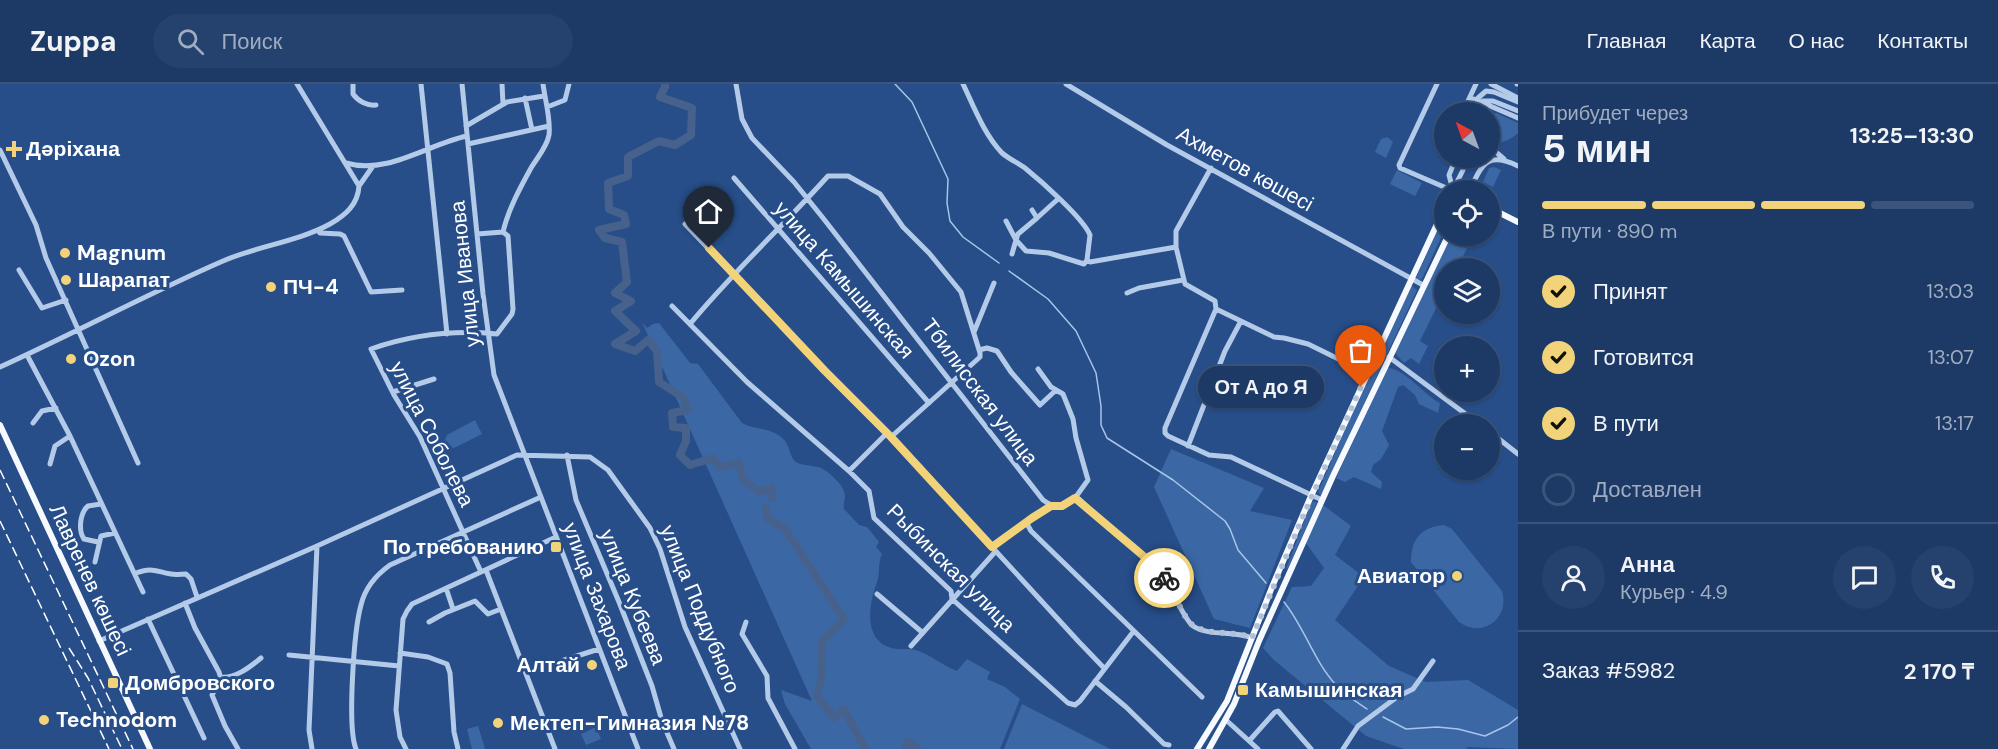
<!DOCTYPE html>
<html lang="ru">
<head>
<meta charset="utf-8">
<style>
  body { margin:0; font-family:"DM Sans",sans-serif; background:#25416d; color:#f1f3f6; height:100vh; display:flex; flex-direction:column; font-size:22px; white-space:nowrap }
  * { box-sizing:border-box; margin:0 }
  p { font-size:20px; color:#a0adc0 }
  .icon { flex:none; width:33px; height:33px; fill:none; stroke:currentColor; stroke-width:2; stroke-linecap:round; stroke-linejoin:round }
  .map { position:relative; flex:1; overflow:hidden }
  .panel { display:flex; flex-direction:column; background:#1d3a67; width:480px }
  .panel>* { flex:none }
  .needle { width:39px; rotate:319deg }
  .buttons { position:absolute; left:1434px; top:18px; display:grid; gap:12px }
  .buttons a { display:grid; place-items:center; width:66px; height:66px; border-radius:50%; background:#1d3a67; box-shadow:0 2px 4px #0004,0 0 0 2px #3b547b; font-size:30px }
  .pin { position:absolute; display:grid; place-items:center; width:51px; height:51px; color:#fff; margin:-62px -26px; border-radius:50% 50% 50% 0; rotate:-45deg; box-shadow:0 0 6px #0007 }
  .pin .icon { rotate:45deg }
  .courier { position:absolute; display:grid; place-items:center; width:60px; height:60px; margin:-30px; border:4px solid #f2d379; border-radius:50%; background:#fff; color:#222; box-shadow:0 2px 8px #0007 }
  .bubble { position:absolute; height:42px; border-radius:21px; background:#1d3a67; box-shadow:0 2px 4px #0004,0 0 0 2px #3b547b; font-size:20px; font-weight:700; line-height:42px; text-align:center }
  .overview em { font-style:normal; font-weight:700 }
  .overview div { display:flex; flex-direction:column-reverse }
  .overview { display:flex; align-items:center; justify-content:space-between; height:102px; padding:0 24px }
  h1 { font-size:39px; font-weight:700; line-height:45px }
  .bar { display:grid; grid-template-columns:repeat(4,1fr); gap:9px 6px; align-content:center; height:72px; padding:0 24px }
  .bar i { height:8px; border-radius:4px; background:#3b547b }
  .bar .on { background:#f2d379 }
  .bar p { grid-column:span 4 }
  .line { display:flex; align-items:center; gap:15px; padding:0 24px; border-top:2px solid #3b547b }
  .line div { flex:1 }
  .round { display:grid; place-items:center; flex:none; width:63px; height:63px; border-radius:32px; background:#25416d }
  ol { padding:0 24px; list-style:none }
  li { display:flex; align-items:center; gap:18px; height:66px }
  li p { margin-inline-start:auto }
  li .icon { padding:6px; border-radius:50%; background:#f2d379; color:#111; stroke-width:4 }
  li:last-child { color:#a0adc0 }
  li i { width:33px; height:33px; border:3px solid #3b547b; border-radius:50% }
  header { display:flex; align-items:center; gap:36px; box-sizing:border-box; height:84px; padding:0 30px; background:#1d3a67; border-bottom:2px solid #3b547b }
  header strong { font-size:28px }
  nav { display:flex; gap:33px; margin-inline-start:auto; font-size:21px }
  .search { width:420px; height:54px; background:#25416d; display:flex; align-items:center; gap:15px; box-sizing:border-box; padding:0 21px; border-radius:33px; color:#a0adc0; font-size:22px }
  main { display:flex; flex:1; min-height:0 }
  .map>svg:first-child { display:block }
  .green { fill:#3b68a5 }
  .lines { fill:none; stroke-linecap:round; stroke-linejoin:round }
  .stream { stroke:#a8c4e9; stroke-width:1.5 }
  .river { stroke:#46628c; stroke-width:8 }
  .minor { stroke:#b4cae9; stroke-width:5 }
  .major { stroke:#f6f9fe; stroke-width:6 }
  .rail { stroke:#fff; stroke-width:1.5; stroke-dasharray:10 4.5; stroke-linecap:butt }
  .minor-bridge { stroke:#b4cae9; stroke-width:5 }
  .done { stroke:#b3c1d6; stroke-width:6; stroke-dasharray:0 10.8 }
  .route { stroke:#f2d379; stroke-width:8 }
  .poi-dot { fill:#f2d379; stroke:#274e89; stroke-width:2 }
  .labels { text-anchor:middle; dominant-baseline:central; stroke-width:6; stroke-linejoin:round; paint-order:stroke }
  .poi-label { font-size:21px; font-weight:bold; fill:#fff; stroke:#274e89; text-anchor:start }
  .street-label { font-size:21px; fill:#fff; stroke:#274e89 }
</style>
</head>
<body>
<header>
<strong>Zuppa</strong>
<div class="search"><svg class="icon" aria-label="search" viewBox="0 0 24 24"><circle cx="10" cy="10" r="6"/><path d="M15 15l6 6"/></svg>Поиск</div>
<nav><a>Главная</a><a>Карта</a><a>О нас</a><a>Контакты</a></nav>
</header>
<main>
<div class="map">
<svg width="1518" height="665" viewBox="0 0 1518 665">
  <rect width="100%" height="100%" fill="#274e89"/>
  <!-- green -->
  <path class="green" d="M1496 29 1518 39V49C1510 56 1500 61 1490 57V35L1493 30Z
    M1387 53 1393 58 1386 74 1375 68 1381 55Z
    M1494 83 1501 86 1493 103 1483 98 1489 84Z
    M1397 86 1422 99 1415 112 1390 100Z
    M1444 132V147L1422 195 1417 197 1416 194Z
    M1451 152H1473L1457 184H1444V208L1420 257 1428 262 1419 280 1411 274 1404 279 1394 268Z
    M1412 202 1417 206 1321 412 1318 408 1375 277 1410 203Z
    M642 238 647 244 653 240 659 239 690 279 698 280 742 339C754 346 769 343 781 353 791 360 789 376 798 379 805 382 813 381 821 384 829 388 844 401 845 411 845 416 843 420 844 425L859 441 867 443 879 458 876 463 882 470C877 481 881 489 876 501 868 523 863 561 897 565 903 566 909 564 915 566 930 570 943 582 957 587L967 575 990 588 987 595 1005 603 1020 615 1000 665H811L785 620 781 606 812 617Z
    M1366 258 1374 262 1367 277 1360 273Z
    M1388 284C1405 285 1423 310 1440 319L1438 329 1419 320 1415 311 1403 301 1398 303 1382 347 1389 361 1381 375 1373 381 1371 388 1382 398 1381 405 1354 393 1345 398 1336 394Z
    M475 336 482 350 454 364 446 361 445 356 447 351Z
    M1171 365 1264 404 1250 427 1292 436 1250 544 1214 535 1154 403Z
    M1314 417 1317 419 1288 484 1286 485 1311 419Z
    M1323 421 1351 442 1335 471 1364 493 1335 536 1389 582 1426 598 1468 596 1518 626V665L1468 663 1466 665H1404L1366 652 1274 576 1263 564 1292 503 1311 502 1324 484 1306 459Z
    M1444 441 1452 445 1502 507C1510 534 1483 555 1459 538L1411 478C1411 455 1421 443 1444 441Z
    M1022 620 1110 665H1004Z
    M478 642 485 665H472L467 645Z
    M596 643 601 655 586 661 581 650Z"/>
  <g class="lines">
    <!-- stream -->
    <path class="stream" d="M895 0 912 18 948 95 947 119 950 137 963 153 999 179
      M1009 187 1048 215 1076 247 1096 289 1101 322V341L1107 354 1173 396 1225 437 1230 445 1238 466 1266 499
      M1284 518C1305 544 1314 578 1337 602 1345 611 1357 618 1367 625
      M1383 633 1406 645 1437 643 1458 645 1485 652 1508 641 1518 633"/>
    <!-- river -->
    <path class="river" d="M665 0V3L660 13 692 24 691 51 675 61 659 57 628 73V92L608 99 609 125 624 131 626 140 599 146 605 154 622 158 627 198 615 209 631 217 615 227 636 247 615 260 635 267 648 256 657 267 659 298 684 314 688 326 672 329 673 343 686 344V357L680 371 690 381 713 374 719 383 739 379 743 395 759 408 771 404 772 414
      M766 424 767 434 785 445 844 535 822 558 821 598 817 612 834 634 844 625 865 665
      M905 665 908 658 918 665"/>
    <!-- minor -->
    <path class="minor" d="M353 0V10C358 17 367 22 376 21
      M421 0 447 250
      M462 0 483 210 494 291 638 665
      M502 0 503 20
      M736 0 742 35 752 54 794 98 823 134 1043 416C1057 426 1061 423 1075 414L1079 415C1089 424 1098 434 1109 444 1126 460 1146 472 1161 490 1171 502 1184 536 1193 542 1210 553 1234 546 1252 554
      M963 0C974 23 984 50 1002 69 1009 75 1018 79 1025 84 1041 97 1083 134 1090 151L1087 176 1090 178 1176 163V147L1211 84
      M1066 0 1167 61 1423 201
      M1437 0 1399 81 1400 84 1451 106
      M1491 0 1518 14
      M1517 0H1518
      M525 14 532 46
      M1468 17 1476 0
      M1483 17H1493L1518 27
      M547 23 565 16 569 0
      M1464 28 1468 17 1474 15 1518 34
      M466 42 507 18 544 12
      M468 60 549 42
      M1490 63 1504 75
      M0 66 36 141 46 174 138 379
      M346 79C388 91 428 60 467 52
      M734 94 929 319
      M359 102 373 82
      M1453 106 1469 74
      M1453 106 1449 91 1456 74
      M1470 106C1482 80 1487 67 1518 82
      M1037 134 1058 115
      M1006 137 1016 156
      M685 140 840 303 891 353 992 463 1026 438
      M318 146 320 149 340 150 344 152 371 208 402 206
      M477 150 503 148C508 126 520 104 531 84 537 74 547 63 549 51 551 35 545 16 543 0
      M1016 156 1018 150 1037 134 1032 126
      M1176 163 1185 200 1215 217 1216 225 1274 253 1284 254 1308 260 1367 289
      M1012 170 1016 156 1026 167 1049 169 1084 180 1087 176
      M19 186 42 224 66 216
      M1127 209 1139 204 1183 196
      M672 222 747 298 849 387 869 407 874 434 951 507 952 515 1068 619 1075 621 1080 617 1133 548
      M1216 225 1165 344V349L1168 352 1209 371 1231 373 1322 416
      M690 240C733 188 783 142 828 92H848L880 110 903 143 929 169 961 208 980 269V273L891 353
      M974 248 994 199
      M979 266 987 264 997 267 1011 288 1040 321 1055 307
      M27 271 70 352 143 508
      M1389 273 1479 340
      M0 283C75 249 147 210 223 177 257 162 297 158 330 140 346 131 358 120 359 102L297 0
      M1038 285 1051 303 1063 310 1073 335 1076 354 1088 396 1075 414
      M393 308 434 295
      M33 339 42 327 56 324
      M1490 348 1518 370
      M1188 362 1225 267 1241 237
      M567 371 576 416 619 518 652 602 662 637 674 665
      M50 380 55 362 70 352
      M849 387 887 349
      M1051 422 1026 438 1031 447 1202 613
      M98 458 84 455C78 446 80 429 88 422L101 420
      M992 463 1079 558 1104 584
      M95 478 101 452 115 449
      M486 486 555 665
      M481 488 420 353 394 311 371 265C411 251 455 246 497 250L512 230 513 225 508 152 503 148
      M136 489C153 483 154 487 171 490 176 491 181 490 186 490L191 495 197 513
      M446 504 453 525
      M877 510 923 549
      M185 519 195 544 219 588 221 595 212 611 225 642 238 665
      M148 535 204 654
      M429 538 445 529 475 517 488 530 501 525
      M746 538 742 550 767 592 768 614 795 665
      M99 557 317 462 517 371 590 373 608 386 650 444 660 465 685 543 740 665
      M911 562 995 468
      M400 569 428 573 447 580 450 589 454 648 458 665
      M289 571 399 582
      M558 578 599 565
      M220 593C235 595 250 583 261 574
      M1095 597 1126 623 1164 660 1169 661
      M1226 636 1258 665
      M1249 657 1275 628 1278 627 1311 665
      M312 665 309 646 317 462
      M356 665C347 643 354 546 361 521 365 504 376 491 390 481L541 413
      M406 665 400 653 396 626 403 535 407 527 412 520 556 453
      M1343 665 1358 642 1397 613 1413 605 1433 577"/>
    <!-- major -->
    <path class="major" d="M1490 124 1518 138
      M0 341 150 665
      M1197 665 1227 617 1272 503 1311 412 1444 125
      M1209 665 1234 620 1259 557 1333 392 1448 152"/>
    <!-- rail -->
    <path class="rail" d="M0 386 133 665
      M0 437 109 665
      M69 564 88 594 122 665"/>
    <!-- minor-bridge -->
    <path class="minor-bridge" d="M1474 28 1478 14 1486 7 1494 8 1518 18"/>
  </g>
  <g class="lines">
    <!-- done -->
    <path class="done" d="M1164 494 1188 537C1204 554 1232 545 1252 554L1304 430 1361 303"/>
    <!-- route -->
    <path class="route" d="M709 164 825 287 891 353 992 463 1032 434 1051 422H1062L1075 414 1147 475 1164 494"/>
  </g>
  <!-- markers -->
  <g class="poi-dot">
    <path d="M11 56h6v6h6v6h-6v6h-6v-6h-6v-6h6z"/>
    <circle cx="65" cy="169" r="6"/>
    <circle cx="66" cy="196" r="6"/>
    <circle cx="271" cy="203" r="6"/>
    <circle cx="71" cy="275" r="6"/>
    <rect x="550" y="457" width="12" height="12" rx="3"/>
    <circle cx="1457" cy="492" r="6"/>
    <circle cx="592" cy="581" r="6"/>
    <rect x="107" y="593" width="12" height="12" rx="3"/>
    <rect x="1237" y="600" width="12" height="12" rx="3"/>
    <circle cx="44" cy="636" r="6"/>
    <circle cx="498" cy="639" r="6"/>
  </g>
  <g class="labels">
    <!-- poi labels -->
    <g class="poi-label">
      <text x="26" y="65">Дəріхана</text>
      <text x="77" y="169">Magnum</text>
      <text x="78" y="196">Шарапат</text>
      <text x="283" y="203">ПЧ-4</text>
      <text x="83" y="275">Ozon</text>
      <text x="544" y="463" text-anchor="end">По требованию</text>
      <text x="1445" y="492" text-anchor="end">Авиатор</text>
      <text x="580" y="581" text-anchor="end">Алтай</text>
      <text x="125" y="599">Домбровского</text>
      <text x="1255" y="606">Камышинская</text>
      <text x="56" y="636">Technodom</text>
      <text x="510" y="639">Мектеп-Гимназия №78</text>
    </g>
    <!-- street labels -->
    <g class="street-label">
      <text transform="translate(1245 85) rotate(29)">Ахметов көшесі</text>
      <text transform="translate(465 190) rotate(-96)">улица Иванова</text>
      <text transform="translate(844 196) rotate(49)">улица Камышинская</text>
      <text transform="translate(980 308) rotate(53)">Тбилисская улица</text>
      <text transform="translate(432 350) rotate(63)">улица Соболева</text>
      <text transform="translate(951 484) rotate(45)">Рыбинская улица</text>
      <text transform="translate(90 496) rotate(65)">Лавренев көшесі</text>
      <text transform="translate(597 512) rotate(69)">улица Захарова</text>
      <text transform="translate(633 513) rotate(68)">улица Кубеева</text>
      <text transform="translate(700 525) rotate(68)">улица Поддубного</text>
    </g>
  </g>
</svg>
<div class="buttons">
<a><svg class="needle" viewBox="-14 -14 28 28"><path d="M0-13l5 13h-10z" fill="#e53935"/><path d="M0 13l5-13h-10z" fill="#a0adc0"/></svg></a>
<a><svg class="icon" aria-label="locate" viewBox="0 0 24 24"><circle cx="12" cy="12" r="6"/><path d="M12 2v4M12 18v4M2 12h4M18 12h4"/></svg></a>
<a><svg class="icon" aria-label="layers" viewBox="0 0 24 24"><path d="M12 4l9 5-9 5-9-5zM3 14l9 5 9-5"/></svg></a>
<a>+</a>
<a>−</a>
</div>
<div class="pin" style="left:1361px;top:303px;background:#ea580c"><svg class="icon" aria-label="bag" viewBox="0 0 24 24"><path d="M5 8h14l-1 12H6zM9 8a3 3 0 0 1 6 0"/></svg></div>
<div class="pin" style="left:709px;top:164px;background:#1f2937"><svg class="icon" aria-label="home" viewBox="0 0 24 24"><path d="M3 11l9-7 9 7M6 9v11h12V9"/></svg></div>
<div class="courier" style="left:1164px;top:494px"><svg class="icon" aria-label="bike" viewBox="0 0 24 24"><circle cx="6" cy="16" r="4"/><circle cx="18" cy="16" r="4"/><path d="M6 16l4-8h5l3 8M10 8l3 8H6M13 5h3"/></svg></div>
<div class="bubble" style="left:1198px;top:282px;width:126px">От А до Я</div>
</div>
<section class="panel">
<div class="overview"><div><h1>5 мин</h1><p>Прибудет через</p></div><em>13:25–13:30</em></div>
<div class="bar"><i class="on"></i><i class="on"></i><i class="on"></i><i></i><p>В пути · 890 m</p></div>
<ol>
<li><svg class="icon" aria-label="check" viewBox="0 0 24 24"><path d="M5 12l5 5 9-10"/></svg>Принят<p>13:03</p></li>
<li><svg class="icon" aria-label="check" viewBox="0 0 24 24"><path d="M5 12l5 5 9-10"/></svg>Готовится<p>13:07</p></li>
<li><svg class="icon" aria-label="check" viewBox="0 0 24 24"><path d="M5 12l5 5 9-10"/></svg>В пути<p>13:17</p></li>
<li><i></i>Доставлен</li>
</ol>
<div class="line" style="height:108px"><a class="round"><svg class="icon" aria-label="person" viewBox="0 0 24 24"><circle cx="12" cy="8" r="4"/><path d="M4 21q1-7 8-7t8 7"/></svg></a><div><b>Анна</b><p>Курьер · 4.9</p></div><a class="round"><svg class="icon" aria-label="chat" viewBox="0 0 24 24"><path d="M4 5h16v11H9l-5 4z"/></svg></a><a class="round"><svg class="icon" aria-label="phone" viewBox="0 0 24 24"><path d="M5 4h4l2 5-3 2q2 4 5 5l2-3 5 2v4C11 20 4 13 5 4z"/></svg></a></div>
<div class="line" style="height:78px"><div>Заказ #5982</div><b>2 170 ₸</b></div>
</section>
</main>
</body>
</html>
